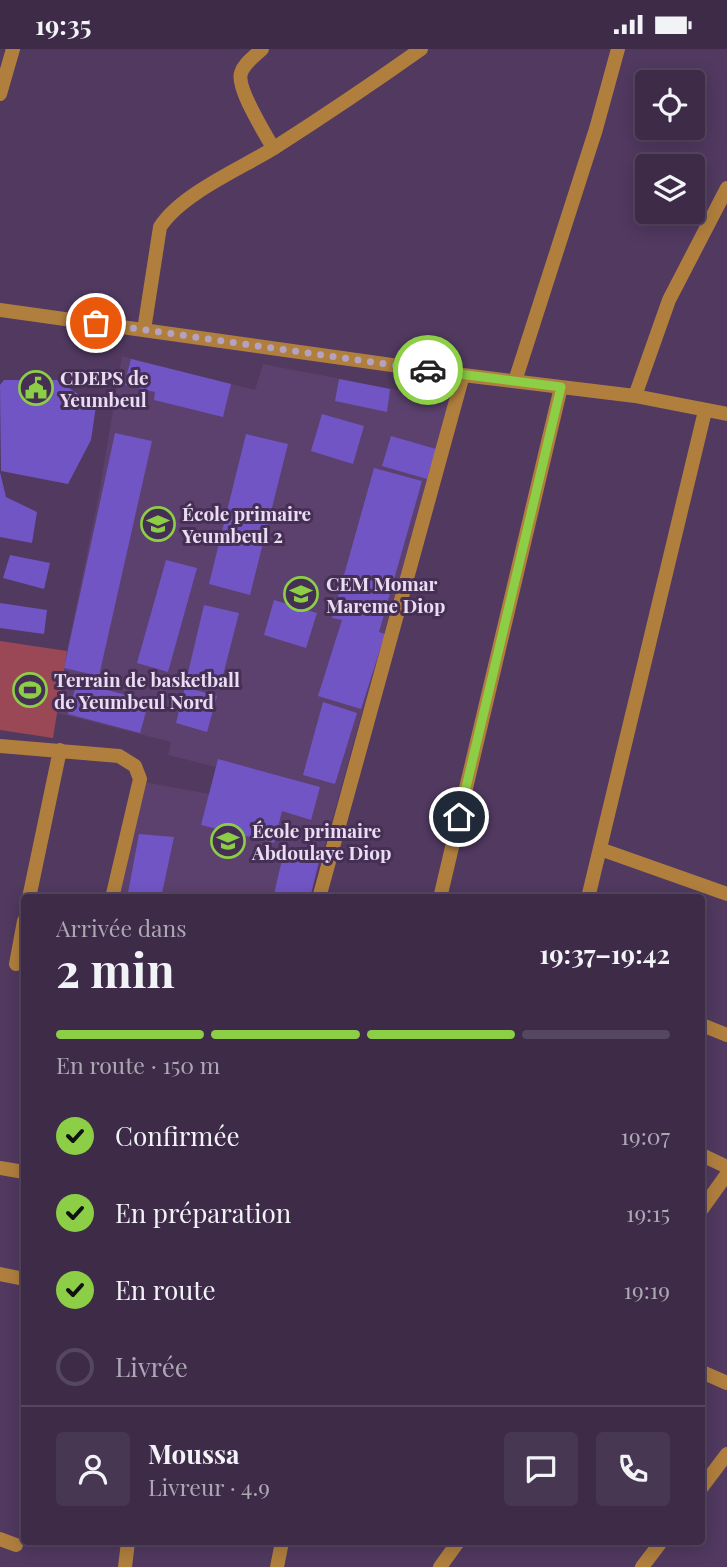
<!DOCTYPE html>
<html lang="fr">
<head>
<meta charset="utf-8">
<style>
  body { margin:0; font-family:"Playfair Display",serif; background:#483752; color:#f1f3f6; height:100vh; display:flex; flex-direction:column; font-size:26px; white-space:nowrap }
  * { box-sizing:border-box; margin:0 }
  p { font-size:23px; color:#ada7b4 }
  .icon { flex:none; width:38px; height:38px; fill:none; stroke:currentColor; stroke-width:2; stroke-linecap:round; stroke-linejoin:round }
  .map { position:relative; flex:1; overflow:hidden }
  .sheet { position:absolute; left:21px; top:845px; width:684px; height:651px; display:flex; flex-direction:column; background:#3d2b48; border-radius:7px; box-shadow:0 4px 18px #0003,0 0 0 2px #564760 }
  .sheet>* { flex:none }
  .tools { position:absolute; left:635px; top:21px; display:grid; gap:14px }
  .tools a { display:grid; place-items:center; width:70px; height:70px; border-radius:7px; background:#3d2b48; box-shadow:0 4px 18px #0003,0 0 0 2px #564760; font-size:35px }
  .pin { position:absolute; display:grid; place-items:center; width:60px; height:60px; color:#fff; margin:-30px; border:4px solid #fff; border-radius:50%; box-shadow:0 2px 7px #0007 }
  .courier { position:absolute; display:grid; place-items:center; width:70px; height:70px; margin:-35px; border:5px solid #8cce45; border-radius:50%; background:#fff; color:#222; box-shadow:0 2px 9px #0007 }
  .overview em { font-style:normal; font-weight:700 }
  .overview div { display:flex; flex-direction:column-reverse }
  .overview { display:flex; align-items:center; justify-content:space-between; height:119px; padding:0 35px }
  h1 { font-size:46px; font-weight:700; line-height:52px }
  .bar { display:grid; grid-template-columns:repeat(4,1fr); gap:10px 7px; align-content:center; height:84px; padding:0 35px }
  .bar i { height:9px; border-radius:5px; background:#564760 }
  .bar .on { background:#8cce45 }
  .bar p { grid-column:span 4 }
  .line { display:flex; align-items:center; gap:18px; padding:0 35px; border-top:2px solid #564760 }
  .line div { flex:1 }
  .round { display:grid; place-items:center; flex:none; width:74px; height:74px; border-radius:7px; background:#483752 }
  ol { padding:0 35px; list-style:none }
  li { display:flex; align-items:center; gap:21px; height:77px }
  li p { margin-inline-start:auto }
  li .icon { padding:7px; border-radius:50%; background:#8cce45; color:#111; stroke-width:4 }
  li:last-child { color:#ada7b4 }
  li i { width:38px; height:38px; border:4px solid #564760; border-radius:50% }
  .status { display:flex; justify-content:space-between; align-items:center; height:49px; padding:0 35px; background:#3d2b48; direction:ltr }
  .status svg { height:19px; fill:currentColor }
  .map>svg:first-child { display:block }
  .built { fill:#5c416e }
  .green { fill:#9a4856 }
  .building { fill:#7155c4 }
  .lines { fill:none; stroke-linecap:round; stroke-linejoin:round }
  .street { stroke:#b07f3e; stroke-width:14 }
  .done { stroke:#b4a3c0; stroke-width:7; stroke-dasharray:0 12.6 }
  .route { stroke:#8cce45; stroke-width:9 }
  .labels { text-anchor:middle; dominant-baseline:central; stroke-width:6; stroke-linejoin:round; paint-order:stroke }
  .poi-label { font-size:19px; font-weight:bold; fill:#eadcf3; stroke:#462f54; text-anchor:start }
</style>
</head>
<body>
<div class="status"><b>19:35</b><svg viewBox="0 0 49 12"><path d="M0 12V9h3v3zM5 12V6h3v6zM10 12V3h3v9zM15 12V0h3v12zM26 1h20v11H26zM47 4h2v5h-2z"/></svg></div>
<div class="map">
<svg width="727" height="1518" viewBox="0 0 727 1518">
  <rect width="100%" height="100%" fill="#513960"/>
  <!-- built -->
  <path class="built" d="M122 307 255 341 263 315 450 351 310 849H117L144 733 209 745 216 718 168 706 171 693 57 664 67 602 99 445Z"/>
  <!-- green -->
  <path class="green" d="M0 592 67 602 53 689 0 681Z"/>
  <!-- building -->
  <path class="building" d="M131 310 231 335 223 368 154 351 155 343 124 336Z
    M339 330 390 340 387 363 335 352Z
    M4 331H57L96 357 91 391 68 435 1 422 0 336Z
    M322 365 364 377 353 415 311 402Z
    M115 384 152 392 99 627 64 619Z
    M246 385 288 395 250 546 209 535Z
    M391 387 436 400 427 430 382 417Z
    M374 419 422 432 379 583 385 585 361 660 318 647 342 571 332 569Z
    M0 423 6 448 37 463 32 494 0 488Z
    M10 506 50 514 44 540 3 529Z
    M166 511 197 519 168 623 137 614Z
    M274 551 317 564 306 599 264 586Z
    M0 554 47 561 44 585 0 579Z
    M204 556 239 564 220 638 187 628Z
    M77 633 149 652 140 684 68 665Z
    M185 638 217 647 207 683 176 674Z
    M323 653 357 664 335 735 303 726Z
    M218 710 320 738 311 771 282 762 274 794 201 776Z
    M139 785 174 788 161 849H127Z
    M285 798 320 808 310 849H273Z"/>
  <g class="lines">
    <!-- street -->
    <path class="street" d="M262 0C255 7 244 14 241 24 236 39 265 84 273 99
      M0 45 13 0
      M0 261 463 326 635 347 727 365
      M144 281 160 178C181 145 240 120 274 99 324 67 373 34 421 0
      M515 332 596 80 618 0
      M635 347 669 251 727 139
      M0 697 119 707 135 717 140 730 112 849
      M600 800 727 845
      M29 849 60 701
      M319 849 463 326
      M440 849 561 338
      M588 849 705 362
      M16 915 24 872
      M702 976 727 986
      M702 1106 727 1118
      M0 1119 24 1123
      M702 1160 727 1125
      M0 1225 24 1230
      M702 1323 727 1334
      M702 1438 727 1405
      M0 1490 16 1496
      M125 1518 128 1493
      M277 1518 282 1493
      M440 1518 458 1493
      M642 1518 661 1493"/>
  </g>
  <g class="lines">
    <!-- done -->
    <path class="done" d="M96 274 428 321"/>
    <!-- route -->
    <path class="route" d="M428 321 561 338 459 768"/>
  </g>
  <!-- icons -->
  <defs>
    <g id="civic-ring" transform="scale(1.75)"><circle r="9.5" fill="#462f54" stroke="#8cce45" stroke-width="1.5"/><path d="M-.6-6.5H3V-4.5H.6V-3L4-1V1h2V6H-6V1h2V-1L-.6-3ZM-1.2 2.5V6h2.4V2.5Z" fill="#8cce45"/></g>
    <g id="school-ring" transform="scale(1.75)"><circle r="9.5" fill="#462f54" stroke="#8cce45" stroke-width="1.5"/><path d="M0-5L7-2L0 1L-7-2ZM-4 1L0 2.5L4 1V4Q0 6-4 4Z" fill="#8cce45"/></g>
    <g id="stadium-ring" transform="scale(1.75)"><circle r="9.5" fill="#462f54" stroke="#8cce45" stroke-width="1.5"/><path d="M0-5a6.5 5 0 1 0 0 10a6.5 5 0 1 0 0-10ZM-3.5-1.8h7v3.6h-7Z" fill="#8cce45"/></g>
  </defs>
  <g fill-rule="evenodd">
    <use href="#civic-ring" x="36" y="339"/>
    <use href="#school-ring" x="158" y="475"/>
    <use href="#school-ring" x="301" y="545"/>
    <use href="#stadium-ring" x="30" y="641"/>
    <use href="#school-ring" x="228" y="792"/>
  </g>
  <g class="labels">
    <!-- poi labels -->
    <g class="poi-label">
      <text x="60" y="328">CDEPS de<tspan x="60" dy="22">Yeumbeul</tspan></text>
      <text x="182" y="464">École primaire<tspan x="182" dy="22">Yeumbeul 2</tspan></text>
      <text x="326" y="534">CEM Momar<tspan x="326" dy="22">Mareme Diop</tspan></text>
      <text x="54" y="630">Terrain de basketball<tspan x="54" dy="22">de Yeumbeul Nord</tspan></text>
      <text x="252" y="781">École primaire<tspan x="252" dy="22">Abdoulaye Diop</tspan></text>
    </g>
  </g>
</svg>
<div class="tools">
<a><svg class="icon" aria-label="locate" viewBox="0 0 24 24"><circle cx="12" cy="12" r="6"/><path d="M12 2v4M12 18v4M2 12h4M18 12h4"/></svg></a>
<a><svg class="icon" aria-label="layers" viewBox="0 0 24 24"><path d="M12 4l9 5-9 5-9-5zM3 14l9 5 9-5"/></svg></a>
</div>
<div class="pin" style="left:96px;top:274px;background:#ea580c"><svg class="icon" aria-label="bag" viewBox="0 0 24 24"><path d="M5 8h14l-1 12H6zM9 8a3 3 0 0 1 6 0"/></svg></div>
<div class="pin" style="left:459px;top:768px;background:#1f2937"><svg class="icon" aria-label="home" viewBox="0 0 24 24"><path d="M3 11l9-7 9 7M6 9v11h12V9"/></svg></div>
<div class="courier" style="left:428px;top:321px"><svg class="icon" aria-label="car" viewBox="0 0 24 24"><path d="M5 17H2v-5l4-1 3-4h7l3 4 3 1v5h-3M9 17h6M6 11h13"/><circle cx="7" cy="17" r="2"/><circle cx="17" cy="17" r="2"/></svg></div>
<section class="sheet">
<div class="overview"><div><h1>2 min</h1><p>Arrivée dans</p></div><em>19:37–19:42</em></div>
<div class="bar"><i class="on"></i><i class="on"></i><i class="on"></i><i></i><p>En route · 150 m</p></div>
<ol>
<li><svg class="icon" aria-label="check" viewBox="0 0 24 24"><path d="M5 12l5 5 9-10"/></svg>Confirmée<p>19:07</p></li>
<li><svg class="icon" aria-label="check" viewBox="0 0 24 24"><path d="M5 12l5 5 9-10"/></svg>En préparation<p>19:15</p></li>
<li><svg class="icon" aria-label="check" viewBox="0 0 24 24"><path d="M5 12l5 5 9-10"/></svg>En route<p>19:19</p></li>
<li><i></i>Livrée</li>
</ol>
<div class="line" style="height:126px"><a class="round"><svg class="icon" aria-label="person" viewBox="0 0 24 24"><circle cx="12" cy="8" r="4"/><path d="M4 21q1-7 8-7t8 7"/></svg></a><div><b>Moussa</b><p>Livreur · 4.9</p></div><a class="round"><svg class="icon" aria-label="chat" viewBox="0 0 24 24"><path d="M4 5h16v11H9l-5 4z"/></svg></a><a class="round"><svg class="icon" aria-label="phone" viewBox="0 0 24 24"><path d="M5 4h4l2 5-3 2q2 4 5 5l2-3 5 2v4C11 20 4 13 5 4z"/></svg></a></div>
</section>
</div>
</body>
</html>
